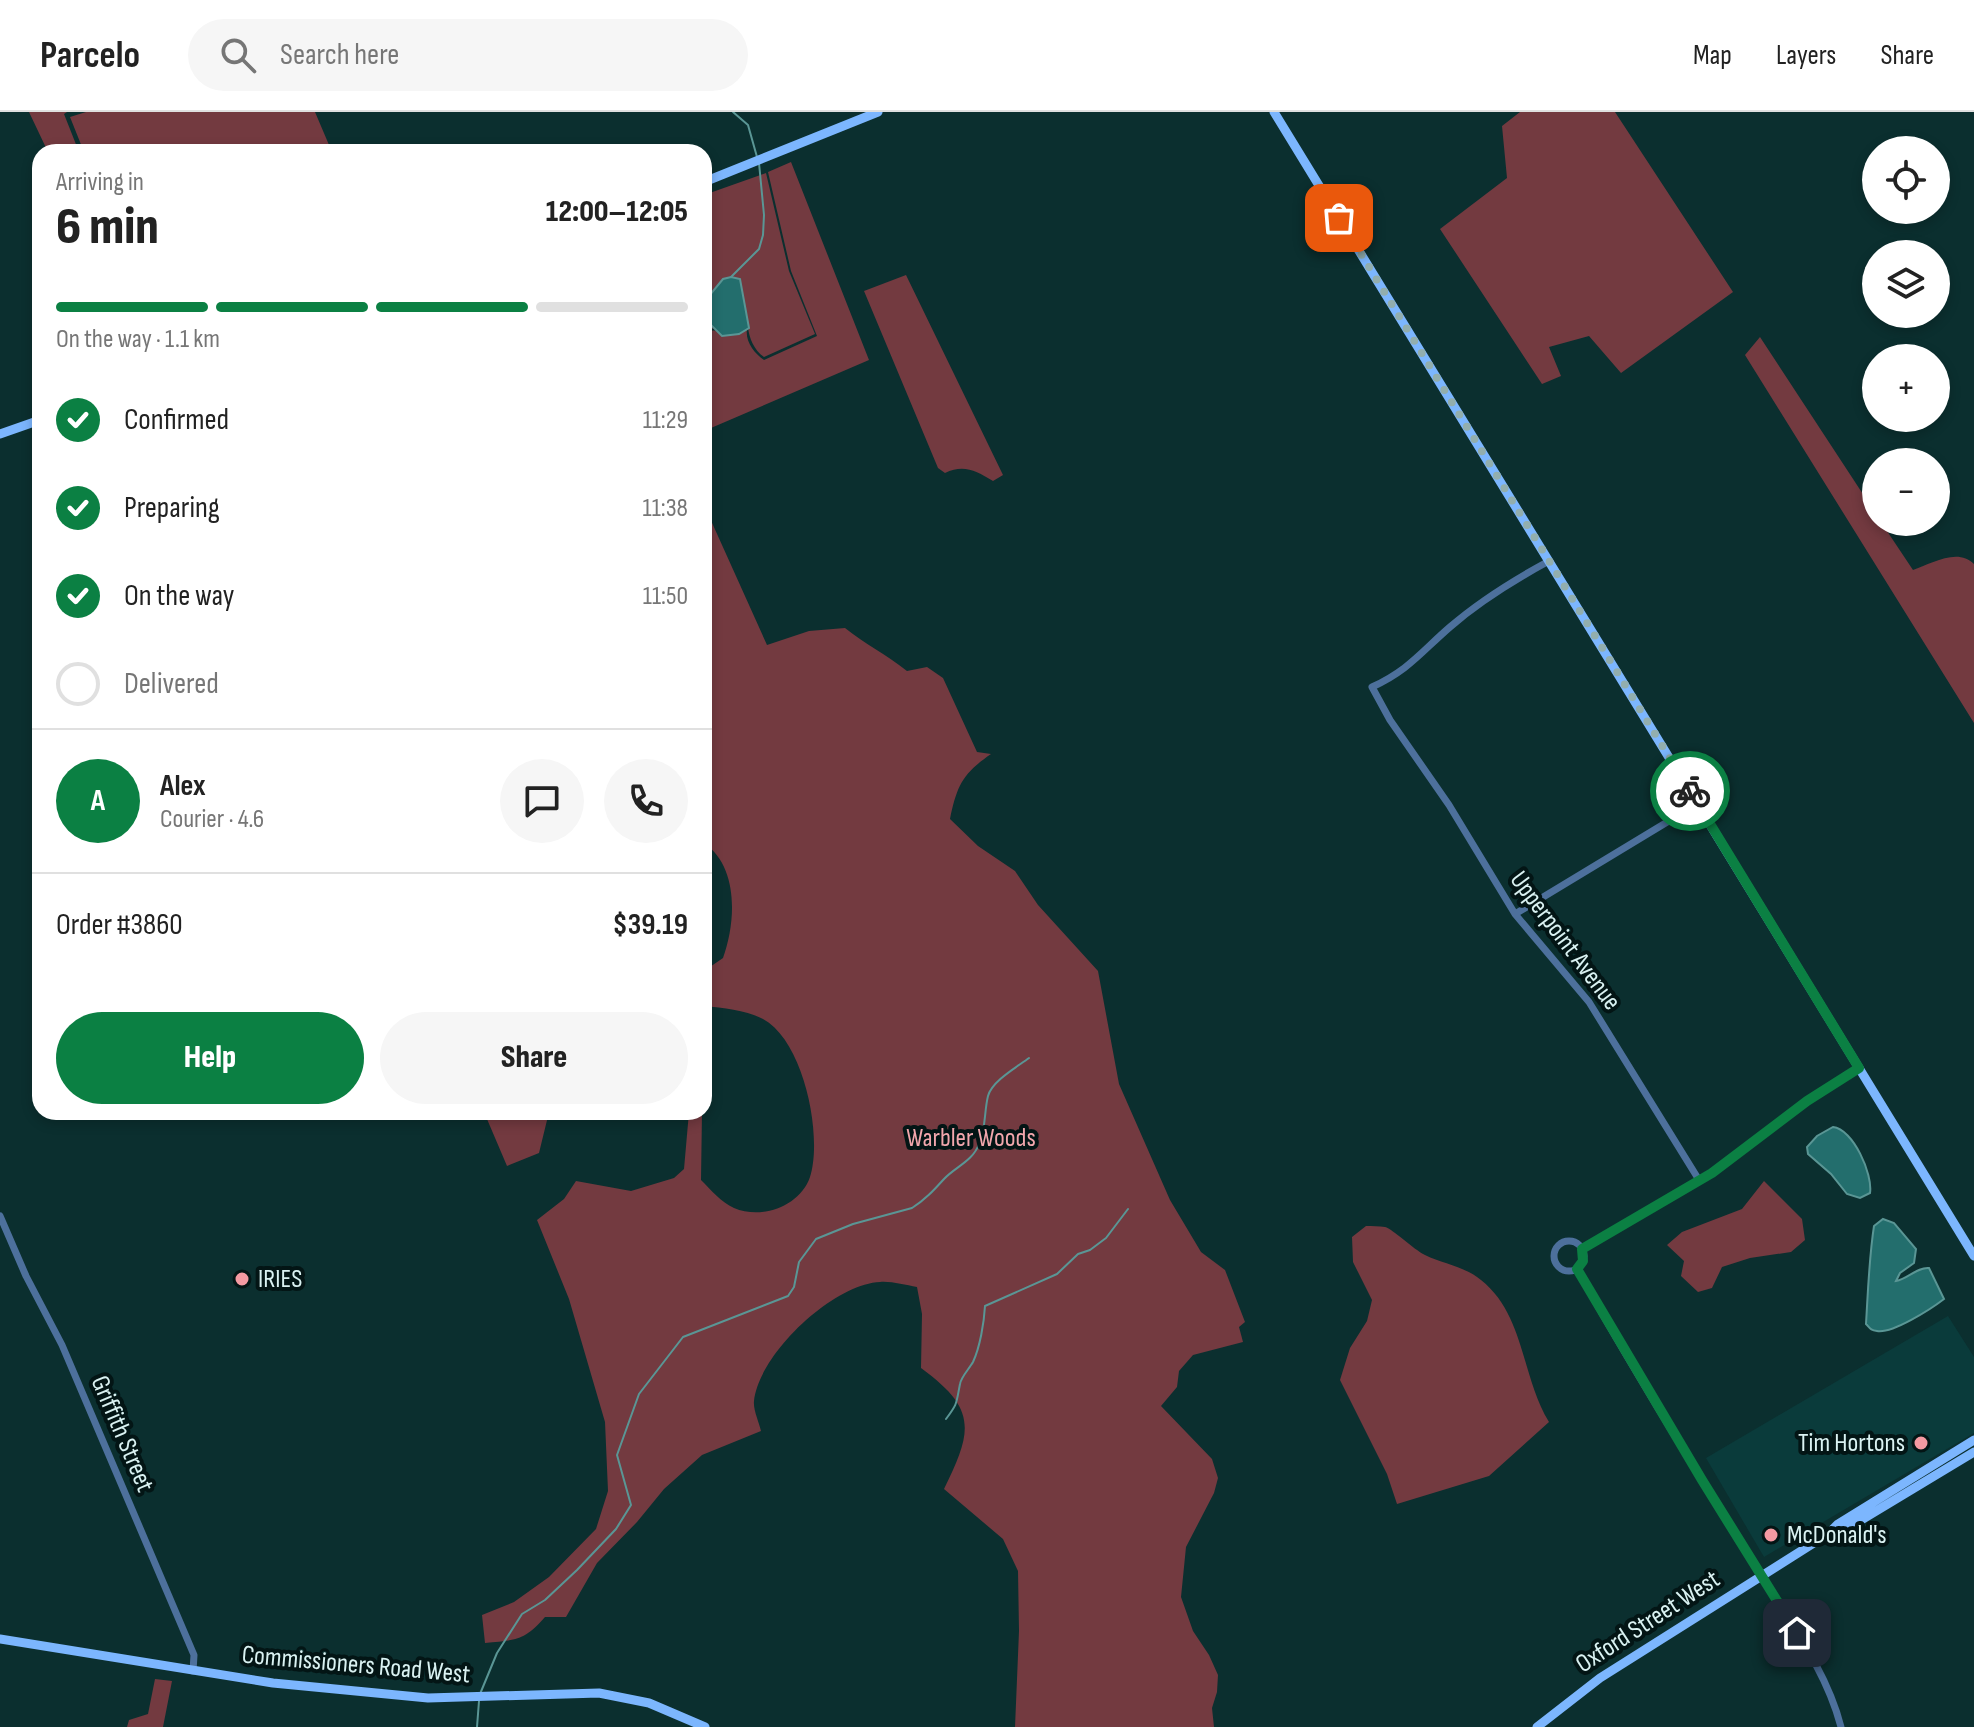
<!DOCTYPE html>
<html lang="en">
<head>
<meta charset="utf-8">
<style>
  body { margin:0; font-family:"Sofia Sans Condensed",sans-serif; background:#f6f6f6; color:#222; height:100vh; display:flex; flex-direction:column; font-size:30px; white-space:nowrap }
  * { box-sizing:border-box; margin:0 }
  p { font-size:26px; color:#767676 }
  .icon { flex:none; width:44px; height:44px; fill:none; stroke:currentColor; stroke-width:2; stroke-linecap:round; stroke-linejoin:round }
  .map { position:relative; flex:1; overflow:hidden }
  .panel { position:absolute; left:32px; top:32px; width:680px; height:976px; display:flex; flex-direction:column; background:#fff; border-radius:24px; box-shadow:0 4px 12px #0003 }
  .panel>* { flex:none }
  .tools { position:absolute; left:1862px; top:24px; display:grid; gap:16px }
  .tools a { display:grid; place-items:center; width:88px; height:88px; border-radius:50%; background:#fff; box-shadow:0 4px 12px #0003; font-size:40px }
  .pin { position:absolute; display:grid; place-items:center; width:68px; height:68px; color:#fff; margin:-34px; border-radius:16px; box-shadow:0 4px 12px #0006 }
  .courier { position:absolute; display:grid; place-items:center; width:80px; height:80px; margin:-40px; border:6px solid #0b8043; border-radius:50%; background:#fff; color:#222; box-shadow:0 2px 10px #0007 }
  .overview em { font-style:normal; font-weight:800 }
  .overview div { display:flex; flex-direction:column-reverse }
  .overview { display:flex; align-items:center; justify-content:space-between; height:136px; padding:0 24px }
  h1 { font-size:52px; font-weight:800; line-height:60px }
  .bar { display:grid; grid-template-columns:repeat(4,1fr); gap:12px 8px; align-content:center; height:96px; padding:0 24px }
  .bar i { height:10px; border-radius:6px; background:#e0e0e0 }
  .bar .on { background:#0b8043 }
  .bar p { grid-column:span 4 }
  .line { display:flex; align-items:center; gap:20px; padding:0 24px; border-top:2px solid #e0e0e0 }
  .line div { flex:1 }
  .round { display:grid; place-items:center; flex:none; width:84px; height:84px; border-radius:42px; background:#f6f6f6 }
  ol { padding:0 24px; list-style:none }
  li { display:flex; align-items:center; gap:24px; height:88px }
  li p { margin-inline-start:auto }
  li .icon { padding:8px; border-radius:50%; background:#0b8043; color:#fff; stroke-width:4 }
  li:last-child { color:#767676 }
  li i { width:44px; height:44px; border:4px solid #e0e0e0; border-radius:50% }
  .button { display:flex; gap:16px; margin-top:auto; padding:16px 24px }
  .button a { flex:1; height:92px; border-radius:48px; background:#0b8043; color:#fff; font-size:32px; font-weight:800; line-height:92px; text-align:center }
  .button a+a { background:#f6f6f6; color:#222 }
  header { display:flex; align-items:center; gap:48px; box-sizing:border-box; height:112px; padding:0 40px; background:#fff; border-bottom:2px solid #e0e0e0 }
  header strong { font-size:38px }
  nav { display:flex; gap:44px; margin-inline-start:auto; font-size:28px }
  .search { width:560px; height:72px; background:#f6f6f6; display:flex; align-items:center; gap:20px; box-sizing:border-box; padding:0 28px; border-radius:44px; color:#767676; font-size:30px }
  .map>svg:first-child { display:block }
  .built { fill:#0a3b3b }
  .green { fill:#733a40 }
  .water { fill:#236e6d; stroke:#5a9695; stroke-width:2 }
  .lines { fill:none; stroke-linecap:round; stroke-linejoin:round }
  .stream { stroke:#5a9695; stroke-width:2 }
  .minor { stroke:#4d709c; stroke-width:7 }
  .major { stroke:#7cb6fe; stroke-width:9 }
  .done { stroke:#92aeae; stroke-width:8; stroke-dasharray:0 14.4 }
  .route { stroke:#0b8043; stroke-width:10 }
  .poi-dot { fill:#f49aa2; stroke:#031515; stroke-width:3 }
  .labels { text-anchor:middle; dominant-baseline:central; stroke-width:8; stroke-linejoin:round; paint-order:stroke }
  .street-label { font-size:26px; fill:#daf2f2; stroke:#031515 }
  .park-label { font-size:26px; fill:#f3a7ad; stroke:#031515 }
  .poi-label { font-size:26px; fill:#daf2f2; stroke:#031515; text-anchor:start }
</style>
</head>
<body>
<header>
<strong>Parcelo</strong>
<div class="search"><svg class="icon" aria-label="search" viewBox="0 0 24 24"><circle cx="10" cy="10" r="6"/><path d="M15 15l6 6"/></svg>Search here</div>
<nav><a>Map</a><a>Layers</a><a>Share</a></nav>
</header>
<div class="map">
<svg width="1974" height="1615" viewBox="0 0 1974 1615">
  <rect width="100%" height="100%" fill="#0b2f2f"/>
  <!-- built -->
  <path class="built" d="M1948 1204 1974 1245V1321L1764 1445 1706 1346Z"/>
  <!-- green -->
  <path class="green" d="M29 0H67L64 2 79 40H48Z
    M86 0H315L332 40H84L70 5Z
    M1520 0H1615L1733 180 1621 261 1589 224 1549 235 1561 264 1542 272 1440 117 1507 66 1502 14Z
    M791 50 869 248 704 319V219L747 217C745 229 754 241 764 248L817 224 791 159 768 60Z
    M766 61 789 159 815 222 764 245C754 238 749 226 748 215L704 217V83Z
    M906 163 1003 363 993 369C976 359 964 352 945 361L938 356 864 179Z
    M1760 225 1876 402V410H1881L1913 458C1930 452 1958 435 1974 452V611L1745 243Z
    M704 393 767 533 809 519 845 516C865 532 887 543 907 559L927 555 943 566 977 640 991 642C962 662 957 674 950 707L978 734 1015 759 1038 793 1098 859 1119 972 1170 1088 1201 1140 1225 1158 1245 1210 1239 1215 1243 1230 1193 1243 1179 1259 1177 1275 1161 1294 1212 1347 1218 1366 1214 1381 1186 1435 1181 1485 1193 1519 1209 1543 1218 1563 1217 1580 1212 1596 1214 1615H1015L1019 1519 1018 1459 1003 1427 944 1377C973 1318 977 1297 921 1256L922 1202 917 1175C905 1173 891 1169 880 1170 833 1172 759 1242 754 1289 753 1298 759 1310 761 1319L702 1343 664 1377 637 1410 597 1451 566 1505H545C524 1529 516 1528 485 1531L482 1503 514 1490 549 1465 596 1417 608 1379 605 1310 569 1187 537 1108 564 1087 576 1069 631 1079 674 1066 684 1057 689 1000H702L701 1068C711 1078 721 1090 734 1096 762 1108 800 1094 810 1065 823 1024 804 929 763 907 746 898 724 896 704 894V859L723 846C736 810 739 755 704 731V641L711 594 704 579Z
    M484 1000H549L539 1041 507 1054Z
    M1764 1069 1802 1107 1805 1128 1791 1140 1750 1146 1722 1155 1712 1176 1698 1180 1681 1164 1684 1149 1667 1133 1682 1120 1742 1097Z
    M1366 1114C1372 1114 1379 1114 1385 1115 1393 1117 1413 1137 1425 1143 1443 1152 1464 1154 1481 1168 1525 1203 1521 1264 1549 1310L1489 1364 1397 1392 1387 1362 1340 1268 1350 1236 1367 1209 1372 1188 1353 1150 1352 1125Z
    M155 1567 172 1569 163 1615H127L129 1608 148 1602Z"/>
  <!-- water -->
  <path class="water" d="M731 165 740 167 749 216 739 222 722 224 705 207 704 190 723 167Z
    M1833 1015C1853 1017 1873 1062 1870 1081L1860 1086 1847 1082 1831 1062 1808 1042 1807 1035 1817 1024Z
    M1883 1107 1894 1111 1916 1137 1914 1151 1900 1161 1896 1169C1908 1167 1917 1155 1929 1156L1944 1187C1931 1197 1892 1222 1877 1219 1870 1218 1870 1216 1866 1212 1868 1179 1869 1146 1874 1114Z"/>
  <g class="lines">
    <!-- stream -->
    <path class="stream" d="M733 0 748 13 757 45
      M731 165 759 137 763 123 764 103 759 51
      M946 1307C958 1291 956 1292 960 1272 961 1265 969 1257 973 1250 980 1235 984 1211 985 1194L1057 1162 1078 1142 1090 1138 1106 1126 1128 1097
      M480 1582 497 1541 522 1502 545 1488 577 1458 616 1417 631 1393 617 1343 639 1282 683 1225 788 1184 794 1175 799 1150 816 1127 853 1112 912 1096C925 1088 934 1078 944 1067 955 1055 973 1049 979 1032 986 1017 984 1000 988 984 992 969 1017 955 1029 946
      M477 1615 479 1589"/>
    <!-- minor -->
    <path class="minor" d="M1549 449C1514 468 1481 488 1450 515 1421 540 1409 558 1372 575L1390 608 1449 693 1515 802 1589 890 1699 1068
      M1515 802 1697 692
      M0 1104 26 1164 62 1233 194 1543 193 1559
      M1554 1144a15 15 0 1 1 30 0a15 15 0 1 1-30 0Z
      M1582 1137 1721 1055 1807 989 1859 956
      M1577 1157C1635 1261 1699 1363 1762 1465 1791 1512 1827 1560 1841 1615"/>
    <!-- major -->
    <path class="major" d="M1274 0 1974 1144
      M704 70 878 0
      M0 322 40 308
      M1828 1422 1843 1419 1974 1340
      M0 1527 273 1571 428 1586 599 1581 649 1591 705 1615
      M1537 1615 1600 1566 1828 1422 1838 1412 1974 1328"/>
  </g>
  <g class="lines">
    <!-- done -->
    <path class="done" d="M1339 106 1690 679"/>
    <!-- route -->
    <path class="route" d="M1690 679 1859 956 1807 989 1712 1061 1582 1137 1583 1149 1577 1157 1702 1368 1797 1521"/>
  </g>
  <!-- markers -->
  <g class="poi-dot">
    <circle cx="242" cy="1167" r="8"/>
    <circle cx="1921" cy="1331" r="8"/>
    <circle cx="1771" cy="1423" r="8"/>
  </g>
  <g class="labels">
    <!-- street labels -->
    <g class="street-label">
      <text transform="translate(1565 829) rotate(53)">Upperpoint Avenue</text>
      <text transform="translate(122 1322) rotate(67)">Griffith Street</text>
      <text transform="translate(1648 1510) rotate(-33)">Oxford Street West</text>
      <text transform="translate(356 1553) rotate(5)">Commissioners Road West</text>
    </g>
    <!-- park labels -->
    <g class="park-label">
      <text x="971" y="1026">Warbler Woods</text>
    </g>
    <!-- poi labels -->
    <g class="poi-label">
      <text x="258" y="1167">IRIES</text>
      <text x="1905" y="1331" text-anchor="end">Tim Hortons</text>
      <text x="1787" y="1423">McDonald's</text>
    </g>
  </g>
</svg>
<div class="tools">
<a><svg class="icon" aria-label="locate" viewBox="0 0 24 24"><circle cx="12" cy="12" r="6"/><path d="M12 2v4M12 18v4M2 12h4M18 12h4"/></svg></a>
<a><svg class="icon" aria-label="layers" viewBox="0 0 24 24"><path d="M12 4l9 5-9 5-9-5zM3 14l9 5 9-5"/></svg></a>
<a>+</a>
<a>−</a>
</div>
<div class="pin" style="left:1339px;top:106px;background:#ea580c"><svg class="icon" aria-label="bag" viewBox="0 0 24 24"><path d="M5 8h14l-1 12H6zM9 8a3 3 0 0 1 6 0"/></svg></div>
<div class="pin" style="left:1797px;top:1521px;background:#1f2937"><svg class="icon" aria-label="home" viewBox="0 0 24 24"><path d="M3 11l9-7 9 7M6 9v11h12V9"/></svg></div>
<div class="courier" style="left:1690px;top:679px"><svg class="icon" aria-label="bike" viewBox="0 0 24 24"><circle cx="6" cy="16" r="4"/><circle cx="18" cy="16" r="4"/><path d="M6 16l4-8h5l3 8M10 8l3 8H6M13 5h3"/></svg></div>
<section class="panel">
<div class="overview"><div><h1>6 min</h1><p>Arriving in</p></div><em>12:00–12:05</em></div>
<div class="bar"><i class="on"></i><i class="on"></i><i class="on"></i><i></i><p>On the way · 1.1 km</p></div>
<ol>
<li><svg class="icon" aria-label="check" viewBox="0 0 24 24"><path d="M5 12l5 5 9-10"/></svg>Confirmed<p>11:29</p></li>
<li><svg class="icon" aria-label="check" viewBox="0 0 24 24"><path d="M5 12l5 5 9-10"/></svg>Preparing<p>11:38</p></li>
<li><svg class="icon" aria-label="check" viewBox="0 0 24 24"><path d="M5 12l5 5 9-10"/></svg>On the way<p>11:50</p></li>
<li><i></i>Delivered</li>
</ol>
<div class="line" style="height:144px"><b class="round" style="background:#0b8043;color:#fff">A</b><div><b>Alex</b><p>Courier · 4.6</p></div><a class="round"><svg class="icon" aria-label="chat" viewBox="0 0 24 24"><path d="M4 5h16v11H9l-5 4z"/></svg></a><a class="round"><svg class="icon" aria-label="phone" viewBox="0 0 24 24"><path d="M5 4h4l2 5-3 2q2 4 5 5l2-3 5 2v4C11 20 4 13 5 4z"/></svg></a></div>
<div class="line" style="height:104px"><div>Order #3860</div><b>$39.19</b></div>
<div class="button"><a>Help</a><a>Share</a></div>
</section>
</div>
</body>
</html>
